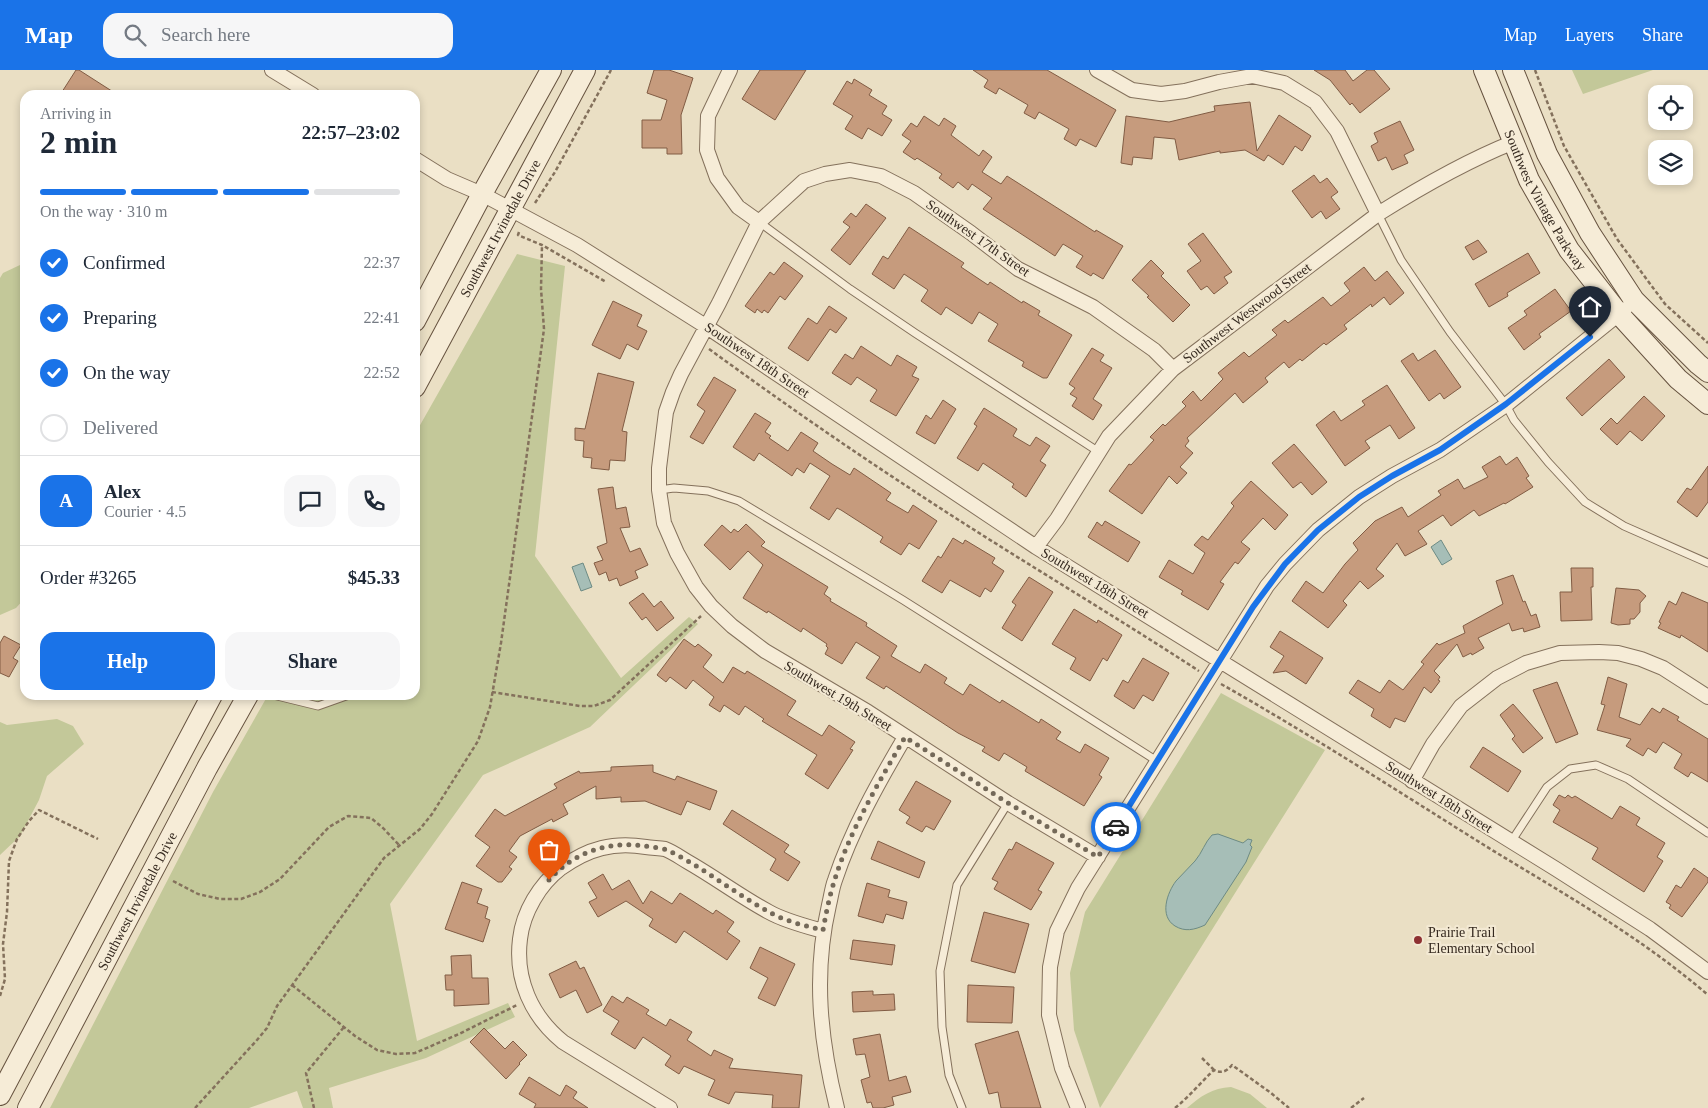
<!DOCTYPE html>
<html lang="en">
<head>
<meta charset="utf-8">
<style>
  body { margin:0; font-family:Georgia,serif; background:#f6f6f7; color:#1f2937; height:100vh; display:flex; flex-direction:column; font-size:19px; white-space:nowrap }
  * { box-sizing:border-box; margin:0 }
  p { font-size:16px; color:#747a83 }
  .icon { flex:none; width:28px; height:28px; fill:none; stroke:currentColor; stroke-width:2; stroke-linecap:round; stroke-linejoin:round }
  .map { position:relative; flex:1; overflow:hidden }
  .drawer { position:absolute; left:20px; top:20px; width:400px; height:610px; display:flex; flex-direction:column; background:#fff; border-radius:15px; box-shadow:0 2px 8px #0003 }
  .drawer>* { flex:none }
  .controls { position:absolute; left:1648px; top:15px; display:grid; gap:10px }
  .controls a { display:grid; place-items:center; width:45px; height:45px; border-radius:10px; background:#fff; box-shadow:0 2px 8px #0003; font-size:25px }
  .pin { position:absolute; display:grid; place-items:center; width:42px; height:42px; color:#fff; margin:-51px -21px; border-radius:50% 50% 50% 0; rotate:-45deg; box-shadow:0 0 5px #0007 }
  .pin .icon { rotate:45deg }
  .courier { position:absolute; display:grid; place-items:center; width:50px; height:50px; margin:-25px; border:4px solid #1a73e8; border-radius:50%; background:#fff; color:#222; box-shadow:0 1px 6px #0007 }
  .overview em { font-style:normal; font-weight:700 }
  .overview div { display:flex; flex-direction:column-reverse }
  .overview { display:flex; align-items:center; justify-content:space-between; height:85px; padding:0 20px }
  h1 { font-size:32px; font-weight:700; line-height:38px }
  .bar { display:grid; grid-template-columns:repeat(4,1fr); gap:8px 5px; align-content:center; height:60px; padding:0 20px }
  .bar i { height:6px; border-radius:4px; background:#e0e1e3 }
  .bar .active { background:#1a73e8 }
  .bar p { grid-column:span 4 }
  .line { display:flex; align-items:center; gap:12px; padding:0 20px; border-top:1px solid #e0e1e3 }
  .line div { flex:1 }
  .round { display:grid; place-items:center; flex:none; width:52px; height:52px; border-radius:15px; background:#f6f6f7 }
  ol { padding:0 20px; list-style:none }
  li { display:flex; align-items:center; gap:15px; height:55px }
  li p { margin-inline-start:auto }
  li .icon { padding:5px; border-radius:50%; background:#1a73e8; color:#fff; stroke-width:4 }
  li:last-child { color:#747a83 }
  li i { width:28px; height:28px; border:2px solid #e0e1e3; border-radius:50% }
  .primary-button { display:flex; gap:10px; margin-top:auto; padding:10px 20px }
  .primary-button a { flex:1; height:58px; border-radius:15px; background:#1a73e8; color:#fff; font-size:20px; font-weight:700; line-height:58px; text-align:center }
  .primary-button a+a { background:#f6f6f7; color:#1f2937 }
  header { display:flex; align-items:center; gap:30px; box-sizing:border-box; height:70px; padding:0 25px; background:#1a73e8; color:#fff }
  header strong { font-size:24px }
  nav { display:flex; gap:28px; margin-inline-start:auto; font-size:18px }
  .search { width:350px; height:45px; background:#f6f6f7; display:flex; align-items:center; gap:12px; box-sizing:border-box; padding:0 18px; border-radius:15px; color:#747a83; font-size:19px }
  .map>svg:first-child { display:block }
  .green { fill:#c3c899 }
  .water { fill:#a6beb7; stroke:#6d8b84 }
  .building { fill:#c69b7d; stroke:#815c44 }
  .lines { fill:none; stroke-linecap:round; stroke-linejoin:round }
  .lane-casing { stroke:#84715c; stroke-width:9 }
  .street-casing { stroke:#84715c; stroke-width:16 }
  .secondary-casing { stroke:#66523f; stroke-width:22 }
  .path { stroke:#84715c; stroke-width:2.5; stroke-dasharray:4 2.5; stroke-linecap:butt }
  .lane { stroke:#f6ecd7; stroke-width:7 }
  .street { stroke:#f6ecd7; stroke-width:14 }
  .secondary { stroke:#f6ecd7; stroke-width:20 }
  .done { stroke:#746959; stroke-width:5; stroke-dasharray:0 9 }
  .route { stroke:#1a73e8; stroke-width:6 }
  .poi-dot { fill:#8e3132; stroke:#f3e9d3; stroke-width:2 }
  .labels { text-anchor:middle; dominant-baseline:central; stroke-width:4.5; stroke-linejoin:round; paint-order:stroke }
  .street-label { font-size:14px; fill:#35291f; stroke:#f3e9d3 }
  .poi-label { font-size:14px; fill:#35291f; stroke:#f3e9d3; text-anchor:start }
</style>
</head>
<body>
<header>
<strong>Map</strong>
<div class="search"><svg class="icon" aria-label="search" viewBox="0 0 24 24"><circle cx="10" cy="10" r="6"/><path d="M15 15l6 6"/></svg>Search here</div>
<nav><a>Map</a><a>Layers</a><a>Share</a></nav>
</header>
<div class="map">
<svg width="1708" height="1038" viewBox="0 0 1708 1038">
  <rect width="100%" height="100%" fill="#eadfc4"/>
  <!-- green -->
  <path class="green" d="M1572 0H1653L1583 24Z
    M517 184 565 196 535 486 621 608 689 547 698 554 590 657 483 705 390 834 417 971 508 933 515 947 426 988 329 1018 333 1038H303L297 1021 249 1038H50L213 722 268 625H415V364Z
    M20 195 25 197V528L16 538 0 545V208L3 203Z
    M1221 623 1325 680 1100 1038 1074 960 1070 903 1085 842Z
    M57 649 73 656 84 674 47 706 39 730 20 766 0 785V652L7 655Z
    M1231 1017 1250 1024 1267 1038H1187C1201 1026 1212 1018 1231 1017Z"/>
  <!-- water -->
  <path class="water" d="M1441 470 1452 489 1442 495 1431 477Z
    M583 493 592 517 581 521 572 497Z
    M1218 764 1243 773 1248 769 1252 770 1250 775 1252 777 1246 792 1205 855C1194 860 1185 862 1175 856 1159 846 1167 823 1176 811 1182 804 1189 798 1195 791 1202 783 1205 772 1212 765Z"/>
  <!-- building -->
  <path class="building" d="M76 0H79L118 25H60Z
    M654 0H669L693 8 681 45 682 84H667V78H642V50H661L667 30 647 23Z
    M760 0H806L775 50 742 29Z
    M973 0H1047L1116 40 1096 77 1080 69 1076 76 1064 69 1069 59 1039 42 1035 49 1024 43 1028 35 999 18 996 24 984 17 988 10Z
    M1314 0H1345L1353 11 1367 0H1374L1390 19 1360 43 1352 33 1350 35 1330 10Z
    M854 9 872 20 869 25 887 36 882 44 892 50 882 66 868 58 862 69 845 59 853 46 833 34 847 11 852 14Z
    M1250 32 1257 81 1279 45 1311 66 1302 81 1295 76 1283 95 1268 85 1264 91 1245 80 1220 83V81L1179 90 1175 69 1154 67 1152 89 1133 87 1132 95 1121 93 1126 46 1169 52 1215 41 1214 36Z
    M924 46 939 56 944 48 956 56 951 65 979 86 983 80 992 87 982 102 1001 114 1007 106 1095 162 1096 160 1123 176 1103 209 1093 203 1091 206 1076 197 1083 186 1063 174 1055 186 983 139 992 128 972 114 968 120 958 112 953 118 939 108 942 104 917 88 915 90 903 82 911 71 902 65 911 53 917 57Z
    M1400 51 1414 80 1404 85 1408 93 1392 100 1386 87 1378 91 1371 76 1378 72 1374 63Z
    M1314 105 1320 113 1327 108 1338 122 1331 127 1340 139 1326 149 1321 141 1312 148 1292 121Z
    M866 134 886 148 850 195 831 180 850 157 843 152 851 143 856 147Z
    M909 157 964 193 961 197 988 215 990 212 1022 233 1023 231 1040 241 1038 245 1072 265 1047 308H1043L1022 296 1024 292 988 271 998 254 979 242 972 254 946 237 941 245 921 231 928 220 904 204 894 219 872 204 883 186 888 189Z
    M1203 163 1232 202 1224 207 1228 213 1214 224 1207 216 1201 220 1187 201 1201 191 1188 174Z
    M1478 170 1487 182 1473 190 1465 177Z
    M1528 183 1540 203 1507 223 1508 226 1489 237 1475 214Z
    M1151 190 1164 203 1161 206 1190 235 1173 252 1147 227 1149 226 1132 210Z
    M784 192 803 206 785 230 780 226 768 243 764 240 762 243 757 239 755 243 745 236 770 202 774 205Z
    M1364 197 1375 211 1387 201 1404 223 1390 235 1384 227 1372 237 1371 234 1344 255 1347 259 1326 275 1324 273 1302 291 1300 289 1289 298 1284 292 1265 308 1268 312 1243 333 1235 323 1187 368 1189 371 1185 376 1193 383 1180 397 1187 403 1177 414 1169 406 1142 444 1109 421 1129 394 1131 395 1154 370 1150 367 1163 354 1165 356 1186 336 1182 332 1193 321 1201 331 1223 309 1218 303 1244 282 1249 287 1277 265 1272 260 1285 250 1288 253 1323 227 1331 236 1350 221 1344 213Z
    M1555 219 1571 241 1539 264 1541 267 1524 280 1508 258 1527 245 1524 241Z
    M613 231 642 245 637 256 647 261 638 280 627 274 620 289 592 275Z
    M829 236 847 248 836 263 830 259 808 291 788 278 808 248 817 254Z
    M861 276 891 296 897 285 917 297 912 306 919 309 896 346 870 331 877 320 857 307 851 315 832 303 845 284 853 289Z
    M1092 278 1104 285 1100 291 1112 298 1093 329 1102 335 1093 350 1072 336 1077 328 1070 324 1075 318 1069 314Z
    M1435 280 1461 317 1444 329 1440 323 1429 331 1401 291 1413 283 1418 291Z
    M1609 289 1625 307 1582 346 1566 328Z
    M598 303 634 312 622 361 627 362 625 391 610 390 609 400 591 398 592 388 583 387 584 371 575 370V358L585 359Z
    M714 307 736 320 703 374 690 367 705 341 697 335Z
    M1387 315 1415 358 1399 369 1390 355 1365 371 1370 378 1345 396 1316 355 1334 341 1341 351 1365 335 1362 331Z
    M1644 326 1665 346 1642 371 1630 361 1617 375 1600 359 1611 348 1617 354Z
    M943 330 956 339 935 374 916 363 926 345 931 349Z
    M984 338 1017 359 1013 366 1030 376 1036 367 1050 376 1040 391 1046 395 1026 427 1012 417 1014 414 983 393 978 401 957 388 977 356 974 354Z
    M755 343 771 353 765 362 771 366 769 368 788 381 801 362 818 373 813 381 832 394 850 405 854 398 891 423 886 430 908 443 913 435 937 451 919 479 909 473 901 485 880 472 883 467 841 440 837 438 829 450 810 438 830 406 810 393 804 403 797 398 792 406 759 383 754 391 733 377Z
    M1294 374 1327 412 1312 425 1301 412 1293 418 1272 393Z
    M1500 386 1506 395 1517 387 1529 406 1526 408 1533 417 1505 434 1504 433 1479 446 1474 440 1451 456 1443 445 1418 461 1427 474 1405 486 1397 473 1376 499 1384 506 1368 519 1360 511 1343 531 1347 535 1328 558 1292 531 1306 511 1323 523 1345 494 1358 480 1353 473 1375 451 1402 437 1408 447 1441 425 1438 421 1458 409 1464 419 1488 407 1482 397Z
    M1708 396V432L1697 447 1677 432 1687 418 1691 420Z
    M1251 411 1288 445 1275 460 1263 448 1241 472 1250 479 1238 494 1235 492 1220 512 1224 514 1208 540 1181 524 1183 521 1159 507 1169 490 1193 504 1205 483 1194 475 1202 466 1208 470 1234 436 1231 433Z
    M613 417 616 439 626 437 630 457 620 458 630 482 640 478 648 495 635 501 638 508 620 516 617 508 609 511 606 502 599 505 594 493 603 490 597 477 607 473 598 419Z
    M1105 451 1140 472 1128 492 1088 467 1097 452 1102 456Z
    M746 454 765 472 761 476 828 517 824 524 831 529 830 531 867 553 866 556 897 576 891 586 920 603 925 594 947 608 944 613 963 625 970 614 1000 633 1002 630 1039 653 1041 649 1061 662 1056 669 1080 683 1085 674 1109 688 1099 705 1102 707 1084 736 1025 701 1027 697 1004 683 999 691 982 681 985 677 958 663 886 616 884 619 866 608 880 587 856 572 842 594 825 584 828 578 826 576 827 574 803 558 801 562 768 541 767 543 743 528 763 495 748 481 730 500 704 475 722 455 731 463 734 459 738 462Z
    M953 468 963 474 965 470 995 488 992 493 1004 501 991 522 985 518 980 527 950 510 942 523 922 511 938 486 941 488Z
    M1571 498H1593V517H1591L1592 550 1561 551 1560 522H1572Z
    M1513 505 1523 532 1525 531 1531 546 1536 544 1540 557 1524 562 1523 558 1512 561 1509 553 1478 568 1484 578 1472 585 1471 583 1463 587 1457 574 1434 601 1440 607 1438 610 1440 611 1431 623 1424 617 1405 652 1395 648 1390 658 1371 646 1374 639 1349 623 1358 610 1380 623 1389 610 1403 620 1424 594 1421 592 1437 573 1439 575 1465 563 1463 556 1503 534 1496 511Z
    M1029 507 1053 522 1022 571 1002 558 1016 535 1012 532Z
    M1616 518 1639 520 1646 526 1640 533V542L1634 549H1630V554L1618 555 1611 553Z
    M1682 522 1708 533V582L1681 565 1680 568 1658 558 1661 553 1659 552 1669 531 1676 535Z
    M643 523 654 537 661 531 674 548 657 561 646 547 642 550 629 533Z
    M1074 539 1097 553 1098 550 1122 565 1107 591 1103 588 1090 611 1070 599 1076 588 1052 574Z
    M1280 561 1323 588 1306 614 1286 601 1273 603 1284 586 1270 577Z
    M4 566 21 575 13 588 18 591 9 607 0 603V573Z
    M684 569 695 577 698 574 712 585 703 597 723 613 733 597 745 604 747 601 796 631 787 645 822 666 829 655 855 672 850 679 853 680 828 719 805 704 817 685 762 651 764 649 745 636 739 645 724 635 720 642 709 635 714 627 693 610 686 619 670 607 666 612 657 605Z
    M1143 588 1169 603 1153 631 1143 625 1134 639 1114 626 1123 610 1128 613Z
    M1608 607 1627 614 1619 647 1640 655 1652 638 1660 643 1663 638 1679 647 1677 650 1708 669V712L1691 702 1688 707 1674 698 1682 684 1663 672 1656 683 1648 678 1643 686 1626 676 1631 669 1597 660 1605 635 1601 634Z
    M1557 612 1578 664 1556 673 1533 620Z
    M1513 634 1543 668 1523 683 1512 669 1515 666 1500 645Z
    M1483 677 1521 701 1508 722 1470 697Z
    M653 695V702L675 710 677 706 717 721 710 740 687 731 681 745 645 731 621 732V727L596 729V716L563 734 568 744 553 752 552 749 520 766 509 781 517 787 509 797 512 799 502 812H498L476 796 490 777 475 766 495 739 505 746 557 718 554 714 579 701 580 703 611 701V697Z
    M916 711 951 731 934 760 926 756 922 762 906 753 910 747 899 740Z
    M1559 725 1565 728 1568 725 1572 728 1575 726 1612 749 1620 736 1640 748 1636 755 1665 773 1657 787 1663 791 1644 822 1592 789 1598 778 1553 752 1560 740 1553 735Z
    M732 740 789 775 784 782 800 792 788 811 770 800 776 789 723 754Z
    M878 771 925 792 919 808 871 789Z
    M1016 772 1054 793 1038 820 1042 822 1031 840 994 819 998 812 992 809 1009 779 1012 780Z
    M1694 798 1708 808V812L1682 847 1669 838 1671 835 1666 832 1676 815 1681 818Z
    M603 804 612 820 629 810 643 834 651 821 672 834 680 823 713 844 716 840 734 852 727 862 740 871 727 890 684 861 676 873 649 856 653 849 626 831 598 847 589 832 597 828 588 813Z
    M462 812 482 819 477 833 488 837 485 848 490 850 483 872 445 859Z
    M867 813 890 820 888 827 907 832 903 849 886 844 883 853 858 846Z
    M984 842 1029 854 1015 903 971 891Z
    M853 870 895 875 892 895 850 889Z
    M760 877 795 894 775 936 758 928 768 908 750 898Z
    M471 885 472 908H488L489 934 454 936V920H446L445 905H452L451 886Z
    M576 891 580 899 584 897 602 935 587 943 576 920 560 928 549 904Z
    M968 915 1014 917 1012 953 967 952Z
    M873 921V925L894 924 895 940 853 942 852 922Z
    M612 926 623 933 627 927 649 940 646 944 666 956 670 949 692 962 687 970 711 986 714 980 733 989 729 998 802 1005 799 1038H772L773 1025 735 1022 729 1034 708 1025 715 1010 684 996 679 1004 665 995 671 986 643 967 635 979 611 964 619 951 603 941Z
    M484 958 505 979 513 971 527 985 519 993 520 994 506 1009 470 972Z
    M1018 961 1041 1038H1001L998 1022 989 1024 975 974Z
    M880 964 889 1011 906 1006 911 1022 892 1027 894 1035 883 1038H873L871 1032 867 1033 861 1010 870 1007 865 984 856 985 853 969Z
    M529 1007 560 1026 566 1015 577 1022 573 1028 588 1038H534L536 1034 519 1024Z"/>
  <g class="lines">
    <!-- lane casing -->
    <g class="lane-casing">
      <path id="lane" d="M1378 144 1401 190 1450 262 1506 335 1514 350 1548 392 1585 432 1624 456 1708 493
        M759 152 850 219 915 263 1099 382
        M659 420 674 418 708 421 739 431 903 530 1157 691
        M273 625 318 636 349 625
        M1511 772 1547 717 1570 699 1596 695 1628 709 1708 763
        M962 1038 949 1005 942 957 940 901 957 815 1008 733"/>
    </g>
    <!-- street casing -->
    <g class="street-casing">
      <path id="street" d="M272 0 313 25
        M730 0 708 46 707 80 717 108 738 137 759 152
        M1097 0 1132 20 1161 24 1185 21 1219 12 1252 6 1284 13 1315 32 1337 61 1378 144
        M415 89 447 109 482 124 577 175 707 257 1036 477 1556 799 1650 859 1708 902
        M1036 477 1057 449 1109 366 1173 299 1378 144C1421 117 1466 91 1514 72
        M1412 711 1433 674 1461 636 1497 608 1526 593 1560 583 1599 582 1618 583 1641 589 1663 598 1708 627
        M1098 787 1008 733 868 642 765 581 732 556 711 536 696 517 677 483 664 453 659 420V398L666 342 673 322 681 304 719 233 759 152 804 111 825 104 850 100 881 106 914 123 971 163 1018 199 1093 237 1154 280 1173 299
        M670 1038 563 972C531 946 515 909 520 869 523 842 540 814 561 798 589 778 613 772 646 777 652 778 659 778 665 779 673 782 681 788 688 792 716 808 741 827 769 842 785 851 805 856 823 861
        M837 1038C820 970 813 904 829 835 831 827 832 818 835 810 852 759 878 713 905 667
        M1078 1038 1062 998 1049 945 1050 897 1057 861 1078 818 1267 516 1285 494 1318 460 1359 427 1392 406 1440 380 1506 335 1625 239"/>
    </g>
    <!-- secondary casing -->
    <g class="secondary-casing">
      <g id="secondary">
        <path id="s1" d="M1484 0 1529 110 1569 180 1619 244 1678 309 1708 334"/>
        <path d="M1513 0 1547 84 1590 163 1634 230 1698 294 1708 302"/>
        <path d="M415 251 482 124 551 0"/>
        <path id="s2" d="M415 317 585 0"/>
        <path d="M0 1025 212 625"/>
        <path id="s3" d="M28 1038 207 698 248 625"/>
      </g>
    </g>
    <!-- path -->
    <path class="path" d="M1535 0 1564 76 1617 169 1665 234 1708 273
      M535 133 555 102 611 0
      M519 162 518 165 542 175 606 212
      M709 279C775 327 842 374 911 419 1006 482 1104 539 1199 601
      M1221 614C1313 666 1402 724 1492 780 1566 825 1642 868 1708 925
      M492 622 580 636H594L610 630 701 546
      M173 811 198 824 220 829H241L260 822 280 809 329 757 348 746 371 748 383 758 400 776
      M292 915 355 966 377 980 396 984 415 983 459 964 517 935
      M0 926 5 909 3 874 7 842 9 791 17 769 29 751 39 740 98 769
      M1202 988 1214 1000
      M195 1038 257 970 267 958 277 936 384 788 420 759 432 744 478 671 490 637 501 573 544 259 541 219 542 175
      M314 1038 306 1003 344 957
      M1175 1038C1189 1027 1201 1012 1214 1000 1222 1004 1227 1001 1232 995L1271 1023 1289 1038
      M1351 1038 1364 1028"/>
    <!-- lane -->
    <use href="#lane" class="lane"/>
    <!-- street -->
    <use href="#street" class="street"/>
    <!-- secondary -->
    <use href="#secondary" class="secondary"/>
  </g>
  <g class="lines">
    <!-- done -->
    <path class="done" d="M549 810C574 782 608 771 645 776 652 777 661 778 667 780 703 797 734 823 769 842 785 851 805 856 823 860 826 844 829 828 834 812 849 762 879 712 905 667L1008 733 1098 787 1116 757"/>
    <!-- route -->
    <path class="route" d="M1116 757 1253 537 1285 494 1318 460 1359 427 1392 406 1440 380 1506 334 1590 267"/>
  </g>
  <!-- markers -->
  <circle class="poi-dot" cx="1418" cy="870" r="5"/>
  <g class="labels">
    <!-- street labels -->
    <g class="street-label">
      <text stroke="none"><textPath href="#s1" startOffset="144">Southwest Vintage Parkway</textPath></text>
      <text stroke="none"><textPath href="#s2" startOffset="180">Southwest Irvinedale Drive</textPath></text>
      <text transform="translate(978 168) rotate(35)">Southwest 17th Street</text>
      <text transform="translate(1247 243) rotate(-37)">Southwest Westwood Street</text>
      <text transform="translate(757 290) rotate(34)">Southwest 18th Street</text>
      <text transform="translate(1095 513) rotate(31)">Southwest 18th Street</text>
      <text transform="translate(838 626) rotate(31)">Southwest 19th Street</text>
      <text transform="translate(1439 727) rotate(32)">Southwest 18th Street</text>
      <text stroke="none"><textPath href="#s3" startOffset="234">Southwest Irvinedale Drive</textPath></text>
    </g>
    <!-- poi labels -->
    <g class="poi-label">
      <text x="1428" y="862">Prairie Trail<tspan x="1428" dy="16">Elementary School</tspan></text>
    </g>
  </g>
</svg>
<div class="controls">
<a><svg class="icon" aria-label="locate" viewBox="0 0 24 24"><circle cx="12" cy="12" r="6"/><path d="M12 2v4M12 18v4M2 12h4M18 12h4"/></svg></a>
<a><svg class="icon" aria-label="layers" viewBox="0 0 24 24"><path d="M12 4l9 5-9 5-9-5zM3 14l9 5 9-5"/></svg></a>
</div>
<div class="pin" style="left:549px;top:810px;background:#ea580c"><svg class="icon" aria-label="bag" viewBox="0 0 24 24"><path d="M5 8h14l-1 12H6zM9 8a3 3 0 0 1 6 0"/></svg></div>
<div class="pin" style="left:1590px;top:267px;background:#1f2937"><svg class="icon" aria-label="home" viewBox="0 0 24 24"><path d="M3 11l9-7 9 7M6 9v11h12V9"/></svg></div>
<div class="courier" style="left:1116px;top:757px"><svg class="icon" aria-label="car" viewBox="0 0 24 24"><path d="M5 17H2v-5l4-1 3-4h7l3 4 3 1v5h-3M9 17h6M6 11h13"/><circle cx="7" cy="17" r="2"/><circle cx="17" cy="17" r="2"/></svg></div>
<section class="drawer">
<div class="overview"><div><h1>2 min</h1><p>Arriving in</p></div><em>22:57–23:02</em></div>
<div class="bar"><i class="active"></i><i class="active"></i><i class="active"></i><i></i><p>On the way · 310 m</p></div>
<ol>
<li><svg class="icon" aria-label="check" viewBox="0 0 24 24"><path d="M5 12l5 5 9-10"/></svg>Confirmed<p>22:37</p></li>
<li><svg class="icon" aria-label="check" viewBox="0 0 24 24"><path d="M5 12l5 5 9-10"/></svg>Preparing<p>22:41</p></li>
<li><svg class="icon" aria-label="check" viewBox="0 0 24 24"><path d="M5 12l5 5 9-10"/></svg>On the way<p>22:52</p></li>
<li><i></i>Delivered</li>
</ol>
<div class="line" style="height:90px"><b class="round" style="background:#1a73e8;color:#fff">A</b><div><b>Alex</b><p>Courier · 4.5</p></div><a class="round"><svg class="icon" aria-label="chat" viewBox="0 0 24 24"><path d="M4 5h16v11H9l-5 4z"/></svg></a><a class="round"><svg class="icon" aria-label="phone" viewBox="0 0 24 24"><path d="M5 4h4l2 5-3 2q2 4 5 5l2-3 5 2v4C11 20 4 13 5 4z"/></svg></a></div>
<div class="line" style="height:65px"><div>Order #3265</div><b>$45.33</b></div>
<div class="primary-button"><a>Help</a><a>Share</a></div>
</section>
</div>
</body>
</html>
